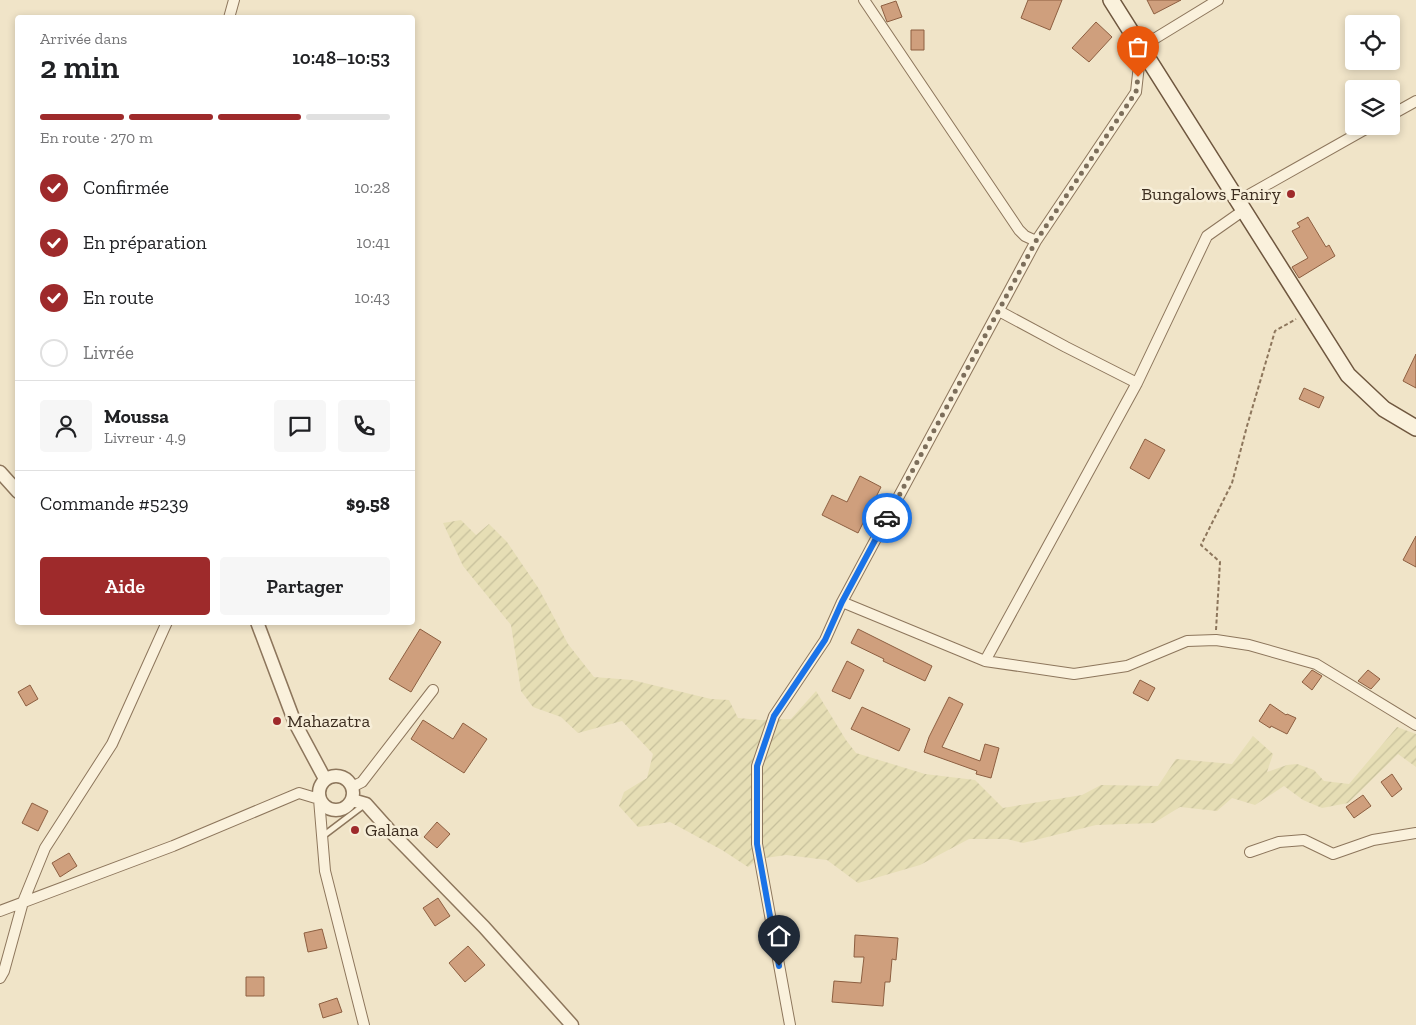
<!DOCTYPE html>
<html lang="fr">
<head>
<meta charset="utf-8">
<style>
  body { margin:0; font-family:"Zilla Slab",serif; background:#f6f6f6; color:#202124; height:100vh; display:flex; flex-direction:column; font-size:19px; white-space:nowrap }
  * { box-sizing:border-box; margin:0 }
  p { font-size:16px; color:#757577 }
  .icon { flex:none; width:28px; height:28px; fill:none; stroke:currentColor; stroke-width:2; stroke-linecap:round; stroke-linejoin:round }
  .map { position:relative; flex:1; overflow:hidden }
  .panel { position:absolute; left:15px; top:15px; width:400px; height:610px; display:flex; flex-direction:column; background:#fff; border-radius:5px; box-shadow:0 2px 8px #0003 }
  .panel>* { flex:none }
  .controls { position:absolute; left:1345px; top:15px; display:grid; gap:10px }
  .controls a { display:grid; place-items:center; width:55px; height:55px; border-radius:5px; background:#fff; box-shadow:0 2px 8px #0003; font-size:25px }
  .pin { position:absolute; display:grid; place-items:center; width:42px; height:42px; color:#fff; margin:-51px -21px; border-radius:50% 50% 50% 0; rotate:-45deg; box-shadow:0 0 5px #0007 }
  .pin .icon { rotate:45deg }
  .courier { position:absolute; display:grid; place-items:center; width:50px; height:50px; margin:-25px; border:4px solid #1a73e8; border-radius:50%; background:#fff; color:#222; box-shadow:0 1px 6px #0007 }
  .summary em { font-style:normal; font-weight:600 }
  .summary div { display:flex; flex-direction:column-reverse }
  .summary { display:flex; align-items:center; justify-content:space-between; height:85px; padding:0 25px }
  h1 { font-size:32px; font-weight:600; line-height:38px }
  .bar { display:grid; grid-template-columns:repeat(4,1fr); gap:8px 5px; align-content:center; height:60px; padding:0 25px }
  .bar i { height:6px; border-radius:4px; background:#e0e0e0 }
  .bar .active { background:#9e2a2b }
  .bar p { grid-column:span 4 }
  .line { display:flex; align-items:center; gap:12px; padding:0 25px; border-top:1px solid #e0e0e0 }
  .line div { flex:1 }
  .round { display:grid; place-items:center; flex:none; width:52px; height:52px; border-radius:5px; background:#f6f6f6 }
  ol { padding:0 25px; list-style:none }
  li { display:flex; align-items:center; gap:15px; height:55px }
  li p { margin-inline-start:auto }
  li .icon { padding:5px; border-radius:50%; background:#9e2a2b; color:#fff; stroke-width:4 }
  li:last-child { color:#757577 }
  li i { width:28px; height:28px; border:2px solid #e0e0e0; border-radius:50% }
  .button { display:flex; gap:10px; margin-top:auto; padding:10px 25px }
  .button a { flex:1; height:58px; border-radius:5px; background:#9e2a2b; color:#fff; font-size:20px; font-weight:600; line-height:58px; text-align:center }
  .button a+a { background:#f6f6f6; color:#202124 }
  .map>svg:first-child { display:block }
  .farmland { fill:url(#farmland-furrows) }
  .building { fill:#cf9f7d; stroke:#8d5f41 }
  .lines { fill:none; stroke-linecap:round; stroke-linejoin:round }
  .service-casing { stroke:#8d765c; stroke-width:8 }
  .minor-casing { stroke:#8d765c; stroke-width:12 }
  .tertiary-casing { stroke:#8d765c; stroke-width:15 }
  .secondary-casing { stroke:#6f573f; stroke-width:18 }
  .path { stroke:#8d765c; stroke-width:2; stroke-dasharray:4 2.5; stroke-linecap:butt }
  .service { stroke:#faf1dc; stroke-width:5 }
  .minor { stroke:#faf1dc; stroke-width:10 }
  .tertiary { stroke:#faf1dc; stroke-width:12 }
  .secondary { stroke:#faf1dc; stroke-width:15 }
  .done { stroke:#7c6e5b; stroke-width:5; stroke-dasharray:0 9 }
  .route { stroke:#1a73e8; stroke-width:6 }
  .poi-dot { fill:#9e2a2b; stroke:#f7eed8; stroke-width:2 }
  .labels { text-anchor:middle; dominant-baseline:central; stroke-width:5; stroke-linejoin:round; paint-order:stroke }
  .poi-label { font-size:18px; fill:#3d2e20; stroke:#f7eed8; text-anchor:start }
</style>
</head>
<body>
<div class="map">
<svg width="1416" height="1025" viewBox="0 0 1416 1025">
  <defs>
    <pattern id="farmland-furrows" width="10" height="10" patternUnits="userSpaceOnUse" patternTransform="scale(1.25)"><rect width="10" height="10" fill="#e6deb5"/><path d="M-1 1l2-2M0 10L10 0M9 11l2-2" fill="none" stroke="#c6bf9b"/></pattern>
  </defs>
  <rect width="100%" height="100%" fill="#f0e4c8"/>
  <!-- farmland -->
  <path class="farmland" d="M461 520 476 535 489 524 507 542 539 589 568 644 594 677 632 680 711 699 729 700 738 718 761 720 791 719 816 691 846 740 856 753 925 774 975 780 1003 808 1082 795 1101 785 1158 786 1176 759 1232 764 1253 736 1273 754 1267 772 1287 765 1297 764 1314 770 1324 781 1349 784 1397 727 1416 734V767L1398 754 1348 803 1322 808 1303 800 1284 786 1255 805 1232 798 1217 811 1180 807 1154 823 1096 825 1023 843 1007 839H969L920 865 858 883 827 860 786 855 759 859 748 867 722 850 670 822 638 827 619 806 624 792 647 778 653 754 622 721 578 733 561 717 533 707 521 691 511 625 463 566 443 523Z"/>
  <!-- building -->
  <path class="building" d="M1028 0H1062L1050 30 1021 18Z
    M1147 0H1181L1154 14Z
    M896 1 902 17 887 22 881 6Z
    M1096 22 1112 37 1089 62 1072 48Z
    M911 30H924V50H911Z
    M1308 217 1326 247 1329 245 1335 256 1299 278 1292 267 1308 258 1292 231 1300 227 1297 223Z
    M1416 354V388L1403 381Z
    M1304 388 1324 397 1319 408 1299 399Z
    M1145 439 1165 450 1149 479 1130 468Z
    M860 476 881 487 858 533 822 515 832 495 847 502Z
    M1416 536V567L1403 560Z
    M420 629 441 642 411 692 389 679Z
    M858 629 932 666 925 681 883 661 884 659 851 643Z
    M847 661 864 670 850 699 832 691Z
    M1312 670 1322 676 1312 690 1302 682Z
    M1368 670 1380 679 1371 689 1358 681Z
    M1140 680 1155 688 1148 701 1133 693Z
    M30 685 38 699 26 706 18 692Z
    M949 697 963 704 942 747 980 761 985 744 999 748 991 778 976 774 977 771 924 752 929 737Z
    M1270 704 1286 715 1287 714 1296 718 1287 734 1271 726 1270 728 1259 721Z
    M862 707 910 729 899 751 851 729Z
    M423 720 453 739 463 723 487 739 464 773 411 739Z
    M1392 774 1402 789 1392 797 1381 782Z
    M1363 795 1371 806 1354 818 1346 807Z
    M32 803 48 811 38 831 22 823Z
    M437 822 450 834 437 848 424 837Z
    M69 853 77 866 60 877 52 863Z
    M438 898 450 916 435 926 423 908Z
    M322 929 327 948 308 952 304 933Z
    M855 935 898 938 896 960 892 959 890 982H885L883 1006 832 1002 834 981 861 983 864 957H854Z
    M468 946 485 965 465 982 449 963Z
    M246 977H264V996H246Z
    M337 998 342 1012 323 1018 319 1004Z"/>
  <g class="lines">
    <!-- service casing -->
    <g class="service-casing">
      <path id="service" d="M323 836 364 805"/>
    </g>
    <!-- minor casing -->
    <g class="minor-casing">
      <path id="minor" d="M864 0 1019 230 1025 236 1036 241
        M229 18 234 0
        M1391 115 1416 101
        M1238 201 1371 126
        M999 311 1066 347 1137 383
        M842 602 985 661 1137 383 1207 236 1244 210
        M985 661 1074 674 1127 666 1187 641 1216 640 1249 645 1316 664 1416 725
        M352 787 362 782 433 690
        M1250 852 1279 842 1304 840 1333 854 1373 840 1416 833
        M0 911 173 846 299 793 319 799 325 871 364 1025
        M0 978 4 971 23 902 45 848 112 744 167 622
        M790 1025 757 844V766L774 716 825 640 842 602 1036 241 1136 92 1141 47 1218 0"/>
    </g>
    <!-- tertiary casing -->
    <g class="tertiary-casing">
      <path id="tertiary" d="M0 472 18 492
        M257 622 295 723 325 779
        M319 793a17 17 0 1 1 34 0a17 17 0 1 1-34 0Z
        M352 800 366 804 391 832 484 927 572 1025"/>
    </g>
    <!-- secondary casing -->
    <g class="secondary-casing">
      <path id="secondary" d="M1111 0 1348 375 1384 409 1416 428"/>
    </g>
    <!-- path -->
    <path class="path" d="M1216 630 1220 562 1201 545 1232 483 1247 426 1275 331 1296 319"/>
    <!-- service -->
    <use href="#service" class="service"/>
    <!-- minor -->
    <use href="#minor" class="minor"/>
    <!-- tertiary -->
    <use href="#tertiary" class="tertiary"/>
    <!-- secondary -->
    <use href="#secondary" class="secondary"/>
  </g>
  <g class="lines">
    <!-- done -->
    <path class="done" d="M887 518 1036 241 1136 92 1138 77"/>
    <!-- route -->
    <path class="route" d="M779 966 757 844V766L774 716 825 640 842 602 887 518"/>
  </g>
  <!-- markers -->
  <g class="poi-dot">
    <circle cx="1291" cy="194" r="5"/>
    <circle cx="277" cy="721" r="5"/>
    <circle cx="355" cy="830" r="5"/>
  </g>
  <g class="labels">
    <!-- poi labels -->
    <g class="poi-label">
      <text x="1281" y="194" text-anchor="end">Bungalows Faniry</text>
      <text x="287" y="721">Mahazatra</text>
      <text x="365" y="830">Galana</text>
    </g>
  </g>
</svg>
<div class="controls">
<a><svg class="icon" aria-label="locate" viewBox="0 0 24 24"><circle cx="12" cy="12" r="6"/><path d="M12 2v4M12 18v4M2 12h4M18 12h4"/></svg></a>
<a><svg class="icon" aria-label="layers" viewBox="0 0 24 24"><path d="M12 4l9 5-9 5-9-5zM3 14l9 5 9-5"/></svg></a>
</div>
<div class="pin" style="left:1138px;top:77px;background:#ea580c"><svg class="icon" aria-label="bag" viewBox="0 0 24 24"><path d="M5 8h14l-1 12H6zM9 8a3 3 0 0 1 6 0"/></svg></div>
<div class="pin" style="left:779px;top:966px;background:#1f2937"><svg class="icon" aria-label="home" viewBox="0 0 24 24"><path d="M3 11l9-7 9 7M6 9v11h12V9"/></svg></div>
<div class="courier" style="left:887px;top:518px"><svg class="icon" aria-label="car" viewBox="0 0 24 24"><path d="M5 17H2v-5l4-1 3-4h7l3 4 3 1v5h-3M9 17h6M6 11h13"/><circle cx="7" cy="17" r="2"/><circle cx="17" cy="17" r="2"/></svg></div>
<section class="panel">
<div class="summary"><div><h1>2 min</h1><p>Arrivée dans</p></div><em>10:48–10:53</em></div>
<div class="bar"><i class="active"></i><i class="active"></i><i class="active"></i><i></i><p>En route · 270 m</p></div>
<ol>
<li><svg class="icon" aria-label="check" viewBox="0 0 24 24"><path d="M5 12l5 5 9-10"/></svg>Confirmée<p>10:28</p></li>
<li><svg class="icon" aria-label="check" viewBox="0 0 24 24"><path d="M5 12l5 5 9-10"/></svg>En préparation<p>10:41</p></li>
<li><svg class="icon" aria-label="check" viewBox="0 0 24 24"><path d="M5 12l5 5 9-10"/></svg>En route<p>10:43</p></li>
<li><i></i>Livrée</li>
</ol>
<div class="line" style="height:90px"><a class="round"><svg class="icon" aria-label="person" viewBox="0 0 24 24"><circle cx="12" cy="8" r="4"/><path d="M4 21q1-7 8-7t8 7"/></svg></a><div><b>Moussa</b><p>Livreur · 4.9</p></div><a class="round"><svg class="icon" aria-label="chat" viewBox="0 0 24 24"><path d="M4 5h16v11H9l-5 4z"/></svg></a><a class="round"><svg class="icon" aria-label="phone" viewBox="0 0 24 24"><path d="M5 4h4l2 5-3 2q2 4 5 5l2-3 5 2v4C11 20 4 13 5 4z"/></svg></a></div>
<div class="line" style="height:65px"><div>Commande #5239</div><b>$9.58</b></div>
<div class="button"><a>Aide</a><a>Partager</a></div>
</section>
</div>
</body>
</html>
